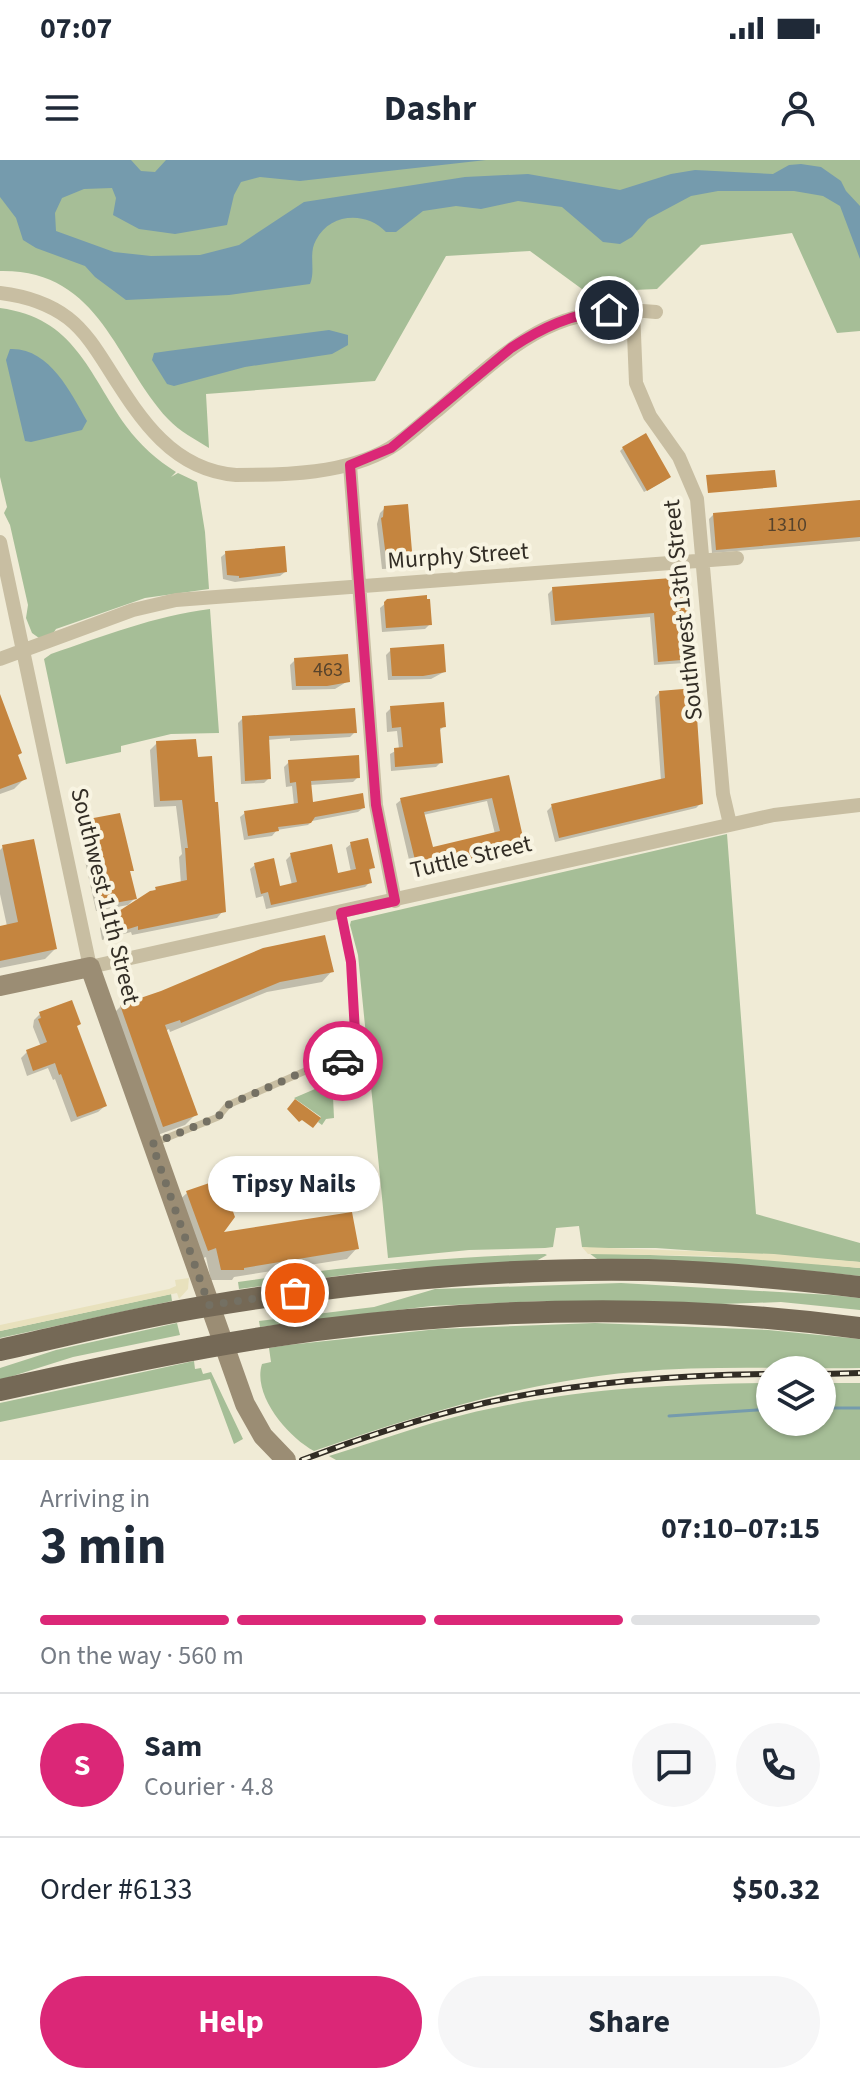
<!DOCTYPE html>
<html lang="en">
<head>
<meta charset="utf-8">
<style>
  body { margin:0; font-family:"Source Sans 3",sans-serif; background:#f6f6f7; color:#1f2937; height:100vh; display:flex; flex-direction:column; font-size:30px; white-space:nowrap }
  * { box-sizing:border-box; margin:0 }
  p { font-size:26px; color:#747a83 }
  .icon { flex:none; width:44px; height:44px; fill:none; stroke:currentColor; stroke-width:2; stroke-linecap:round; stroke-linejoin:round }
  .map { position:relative; height:1300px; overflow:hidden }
  .drawer { display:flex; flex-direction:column; background:#fff; flex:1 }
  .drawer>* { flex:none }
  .buttons { position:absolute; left:756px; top:1196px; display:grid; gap:16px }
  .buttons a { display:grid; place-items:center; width:80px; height:80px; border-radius:50%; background:#fff; box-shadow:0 2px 6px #0004; font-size:40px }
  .pin { position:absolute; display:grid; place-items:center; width:68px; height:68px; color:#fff; margin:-34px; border:4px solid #fff; border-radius:50%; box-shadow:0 2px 8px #0007 }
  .courier { position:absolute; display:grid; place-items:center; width:80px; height:80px; margin:-40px; border:6px solid #db2777; border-radius:50%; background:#fff; color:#222; box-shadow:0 2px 10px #0007 }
  .bubble { position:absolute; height:56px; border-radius:28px; background:#fff; box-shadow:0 2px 6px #0004; font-size:26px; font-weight:700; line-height:56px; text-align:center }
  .summary em { font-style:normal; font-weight:700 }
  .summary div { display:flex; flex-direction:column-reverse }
  .summary { display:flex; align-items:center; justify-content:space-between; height:136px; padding:0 40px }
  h1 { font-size:52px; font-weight:700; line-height:60px }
  .bar { display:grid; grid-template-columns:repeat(4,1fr); gap:12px 8px; align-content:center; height:96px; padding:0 40px }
  .bar i { height:10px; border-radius:6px; background:#e0e1e3 }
  .bar .on { background:#db2777 }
  .bar p { grid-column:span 4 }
  .line { display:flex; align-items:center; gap:20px; padding:0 40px; border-top:2px solid #e0e1e3 }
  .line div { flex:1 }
  .round { display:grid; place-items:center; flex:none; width:84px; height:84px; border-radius:42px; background:#f6f6f7 }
  .primary-button { display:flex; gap:16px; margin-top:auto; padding:16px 40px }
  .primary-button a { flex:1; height:92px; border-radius:48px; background:#db2777; color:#fff; font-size:32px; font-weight:700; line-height:92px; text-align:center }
  .primary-button a+a { background:#f6f6f7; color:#1f2937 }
  .status { display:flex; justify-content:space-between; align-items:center; height:56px; padding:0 40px; background:#fff; direction:ltr }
  .status svg { height:22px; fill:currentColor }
  header { display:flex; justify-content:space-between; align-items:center; height:104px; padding:0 40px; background:#fff; font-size:36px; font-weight:700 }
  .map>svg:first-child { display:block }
  .green { fill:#a6be97 }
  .plaza { fill:#e8e1bd }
  .water { fill:#759bad }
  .shadow { fill:#0003; fill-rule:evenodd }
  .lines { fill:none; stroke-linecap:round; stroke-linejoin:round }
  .stream { stroke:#759bad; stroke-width:3 }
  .building { fill:#c5853f; fill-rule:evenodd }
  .lane { stroke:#c8bea2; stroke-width:7 }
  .street { stroke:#c8bea2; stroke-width:14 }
  .secondary { stroke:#9b8d74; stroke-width:20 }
  .primary { stroke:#756956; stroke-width:22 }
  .rail-casing { stroke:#322d25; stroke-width:6 }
  .rail { stroke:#f8f4e2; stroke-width:3; stroke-dasharray:9; stroke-linecap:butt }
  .done { stroke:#747063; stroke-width:8; stroke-dasharray:0 14.4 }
  .route { stroke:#db2777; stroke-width:10 }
  .labels { text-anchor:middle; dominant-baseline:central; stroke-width:8; stroke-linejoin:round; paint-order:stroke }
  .number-label { font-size:20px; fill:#57432c }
  .street-label { font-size:24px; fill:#322d25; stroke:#f8f4e2 }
</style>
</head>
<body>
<div class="status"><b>07:07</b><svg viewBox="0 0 49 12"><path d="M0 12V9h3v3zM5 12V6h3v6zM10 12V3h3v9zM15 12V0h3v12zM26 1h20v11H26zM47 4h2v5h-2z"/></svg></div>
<header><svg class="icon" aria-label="menu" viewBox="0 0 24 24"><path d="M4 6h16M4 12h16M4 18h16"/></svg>Dashr<svg class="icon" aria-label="person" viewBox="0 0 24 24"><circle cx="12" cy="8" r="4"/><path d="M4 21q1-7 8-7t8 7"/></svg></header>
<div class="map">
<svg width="860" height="1300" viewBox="0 0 860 1300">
  <rect width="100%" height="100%" fill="#f0ebd6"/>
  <!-- green -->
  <path class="green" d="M0 0H860V171L837 173 792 73 701 85 657 129 586 132 530 91 446 96 375 221 206 234 209 288C195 279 180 272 168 259 115 202 100 109 0 111Z
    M0 148C75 158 88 213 126 266 140 285 157 300 176 312L171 317 178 313 197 322 205 372 209 429 145 438 56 469 52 475 39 478 32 473 26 458 28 445 10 365 4 353 7 347 0 317Z
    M210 449 219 573 171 574 121 586V592L66 604 44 499 51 494C104 476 154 456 210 449Z
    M727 674 756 1054 860 1083V1102L656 1088H589L582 1087 579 1066 556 1068 553 1087 545 1088 469 1090 388 1098 358 795 350 765 351 761Z
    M322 926 333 937 334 958 326 959 322 965 318 962 321 957 294 938Z
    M589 1093 768 1099 860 1108V1116L769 1107 597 1099Z
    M545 1094 547 1095 536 1101 383 1110 239 1129 238 1122C340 1107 442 1097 545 1094Z
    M621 1123 831 1135 860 1138V1150L781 1142 721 1144 545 1141 431 1146 260 1167 259 1161 374 1147 435 1129Z
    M171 1134 172 1141 0 1178V1171Z
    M177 1163 180 1175 73 1197 0 1220V1208L56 1190Z
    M595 1163 768 1170 860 1179V1208C785 1209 709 1205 634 1212 524 1222 418 1255 314 1291 288 1277 252 1235 262 1204L271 1202 269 1188 288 1185 438 1169Z
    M194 1201 195 1209 201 1208 203 1214 211 1212 243 1279 234 1284 210 1219 0 1262V1243Z
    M770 1223V1262H822V1223H860V1300H336L329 1296C384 1279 440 1258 498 1247 588 1228 678 1224 770 1223Z"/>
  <!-- plaza -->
  <path class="plaza" d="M582 1087 774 1094 860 1102V1108L713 1096 588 1094Z
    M189 1118 188 1129 179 1139 177 1133 0 1171V1165L169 1129 176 1126 175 1120Z"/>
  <!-- water -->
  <path class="water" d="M0 0H131L141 11 155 12 166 0H486L300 21 260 17 241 22 234 35 227 65 175 74 139 69 113 55 116 38 112 28 84 29 62 38 55 53 56 71 114 92 151 96 200 95 239 85 304 42 465 17 528 14 620 30 671 14 695 10 773 14 789 5 801 4 821 7 841 21 846 31 860 46V99L840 46 823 36 794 31H718L691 36 648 59 632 77 620 84 603 82 562 47 518 41 481 49 456 46 423 51 396 72H386C366 51 330 53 316 80 308 94 316 110 310 124L229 135 126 140 95 117 85 106 36 88 23 80 16 58 0 37Z
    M329 170 348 175V185L332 194 245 207 174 226 167 224 152 200 154 193 168 191Z
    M10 189C49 187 71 233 87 261L82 270 31 282 25 281 6 200Z"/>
  <!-- shadow -->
  <path class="shadow" d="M623 288 666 320 644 332 620 291Z
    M860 342V381L712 393 709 359 714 354Z
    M385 348 411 403 406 408 382 409 377 364 380 353Z
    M226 393 285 412 280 416 235 422 223 419 221 397Z
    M684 419 690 498 685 503 654 505 650 457 551 465 548 434 553 429Z
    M388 441 430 464 425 469 382 472 380 448Z
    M391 490 444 512 431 519 388 520 386 495Z
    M295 500 348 521 335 529 292 530 290 505Z
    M659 533 701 643 696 648 555 682 547 651 552 646 661 621 655 537Z
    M0 536 24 619 14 629 0 634Z
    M391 548 444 566 438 572 441 602 436 607 391 611 390 594 399 589 397 571 387 572 386 553Z
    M243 558 355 572 350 577 290 581V578L267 580 269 618 264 623 241 624 238 563Z
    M194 581 223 751 217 758 132 775 131 772 102 780 100 768 107 761 156 729 181 724 179 697 182 694 176 646 154 647 150 590 157 583Z
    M289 602 358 617 353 622 310 625 311 644 363 648 358 652 312 661 308 665 277 670 272 676 244 680 240 657 245 653 294 645 292 626 286 627 284 607Z
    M507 617 523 685 518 690 416 714 413 703 410 704 396 644 401 640ZM487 641 495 674 431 689 423 655Z
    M84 662 135 738 128 745 96 751 78 669Z
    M351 684 373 707 368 712 370 722 365 727 266 749 263 736 256 738 250 709 255 705 278 728 292 725 286 700 291 695 336 715 351 712 346 688Z
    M3 687 55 789 45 799 0 808V768L7 766 0 734V690Z
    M332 811 322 822 267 832 170 872 169 869 165 871 196 954 185 965 152 977 110 857 121 846 161 833Z
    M40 854 76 867 105 946 98 952 71 962 55 919 53 920 48 908 27 916 21 898 27 892 41 887 33 867 34 860Z
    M187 1033 220 1075 357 1088 347 1099 234 1117 232 1120H211L206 1097 197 1100 176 1043Z"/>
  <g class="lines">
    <!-- stream -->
    <path class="stream" d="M822 1248H860
      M669 1256 770 1249"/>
  </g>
  <!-- building -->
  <path class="building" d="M646 273 671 317 647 331 622 287Z
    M775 310 777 327 708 333 706 315Z
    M860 340V377L716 390 713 353Z
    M408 344 413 403 387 405 381 358 383 357 384 346Z
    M285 386 287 412 239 418V416L227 415 225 391Z
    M685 417 692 499 658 502 654 453 555 461 552 427Z
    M427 435V439H430L432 465 386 468 384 442 387 439Z
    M444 484 446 512 423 516H392L390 488Z
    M348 494 350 522 327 526H296L294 498Z
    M695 528 703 644 559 678 551 644 665 618 659 531Z
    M0 534 22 593 18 595 27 619 0 629Z
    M444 542 446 567 440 568 443 603 395 607 394 588 403 587 401 567 392 568 390 546Z
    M355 548 357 573 269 576 271 619 245 621 242 556Z
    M196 579 198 597 212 596 215 642H218L226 752 138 770V766L109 775 105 760 150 731 156 730 155 727 187 720 185 688H188L182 640 160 641 156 581Z
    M359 595 360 618 311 621 313 642 363 633 365 648 315 657 311 663 278 667 279 671 248 676 244 651 298 643 296 622 290 623 288 600Z
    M509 615 525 686 420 711 418 700H415L400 638ZM492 638 500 671 433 687 424 652Z
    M120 653 134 711H130L137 739 103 745 83 660Z
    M368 678 375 708 369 709 372 723 271 745 268 732 261 734 254 703 274 698 280 726 297 722 290 693 332 684 338 713 356 709 350 682Z
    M34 679 57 789 0 801V766L18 762 2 685Z
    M325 775 334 812 280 822 181 863 180 860 165 865 198 955 163 967 120 845 161 831 263 788Z
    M72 840 81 864 77 866 107 946 77 957 61 914 59 915 55 903 33 911 26 890 47 882 38 859 41 858 39 852Z
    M295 939 321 958 313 968 302 960 299 962 287 949Z
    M221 1019 235 1057 224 1072 352 1052 359 1089 244 1108V1110H221L216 1088 208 1091 186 1031Z"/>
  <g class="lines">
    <!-- lane -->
    <path class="lane" d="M154 983 218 957 228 945 328 901C342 904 346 900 356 890L351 802 341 753"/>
    <!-- street -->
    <path class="street" d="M0 133C25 136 48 143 68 158 86 172 98 192 110 211 141 260 173 310 236 315 286 315 346 314 390 288 407 278 422 262 438 250 512 187 551 142 656 152
      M633 150 636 223 650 256 679 297 697 339 723 634 730 664
      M350 305 376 645 395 741
      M0 382 90 807 774 655 860 645
      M0 499 133 450 176 440 737 398"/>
    <!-- secondary -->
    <path class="secondary" d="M0 826 90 807 245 1244 263 1276 286 1300"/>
    <!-- primary -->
    <path class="primary" d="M0 1190C69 1175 138 1157 208 1146 353 1122 501 1107 648 1110 719 1112 790 1119 860 1127
      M0 1230C104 1207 210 1184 316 1170 495 1147 681 1144 860 1168"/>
    <!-- rail casing -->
    <g class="rail-casing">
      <path id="rail" d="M822 1214 860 1213
        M302 1300C369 1275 438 1252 508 1238 595 1221 682 1215 770 1214"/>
    </g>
    <!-- rail -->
    <use href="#rail" class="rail"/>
  </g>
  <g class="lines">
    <!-- done -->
    <path class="done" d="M295 1133 209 1145 152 984 218 957 228 945 328 901 338 903 343 901"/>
    <!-- route -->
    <path class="route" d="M343 901 356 890 351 802 341 753 395 741 376 645 350 305 391 288 511 188C543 167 572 154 609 150"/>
  </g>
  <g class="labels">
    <!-- number labels -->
    <g class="number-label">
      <text x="787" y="365">1310</text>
      <text x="328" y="510">463</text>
    </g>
    <!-- street labels -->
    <g class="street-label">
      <text transform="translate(458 396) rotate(-4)">Murphy Street</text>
      <text transform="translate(683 450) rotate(-96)">Southwest 13th Street</text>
      <text transform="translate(471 697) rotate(-13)">Tuttle Street</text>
      <text transform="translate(105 736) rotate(76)">Southwest 11th Street</text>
    </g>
  </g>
</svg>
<div class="buttons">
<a><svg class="icon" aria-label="layers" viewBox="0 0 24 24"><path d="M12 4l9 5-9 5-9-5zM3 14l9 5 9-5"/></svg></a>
</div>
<div class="pin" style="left:295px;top:1133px;background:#ea580c"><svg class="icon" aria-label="bag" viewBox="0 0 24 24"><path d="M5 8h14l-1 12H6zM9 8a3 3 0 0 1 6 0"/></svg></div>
<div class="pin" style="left:609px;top:150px;background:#1f2937"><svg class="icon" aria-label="home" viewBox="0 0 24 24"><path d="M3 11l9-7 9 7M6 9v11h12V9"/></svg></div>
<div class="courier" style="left:343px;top:901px"><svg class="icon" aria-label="car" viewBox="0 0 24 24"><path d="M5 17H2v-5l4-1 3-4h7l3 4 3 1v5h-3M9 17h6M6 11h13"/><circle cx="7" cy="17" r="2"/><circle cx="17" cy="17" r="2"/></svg></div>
<div class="bubble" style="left:208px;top:996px;width:172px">Tipsy Nails</div>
</div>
<section class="drawer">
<div class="summary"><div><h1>3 min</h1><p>Arriving in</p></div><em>07:10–07:15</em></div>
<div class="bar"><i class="on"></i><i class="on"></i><i class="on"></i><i></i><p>On the way · 560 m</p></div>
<div class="line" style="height:144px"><b class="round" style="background:#db2777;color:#fff">S</b><div><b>Sam</b><p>Courier · 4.8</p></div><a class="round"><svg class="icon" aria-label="chat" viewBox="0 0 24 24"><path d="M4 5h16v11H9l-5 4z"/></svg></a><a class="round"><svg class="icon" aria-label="phone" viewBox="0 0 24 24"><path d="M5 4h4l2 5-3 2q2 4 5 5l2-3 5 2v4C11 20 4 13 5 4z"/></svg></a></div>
<div class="line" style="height:104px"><div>Order #6133</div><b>$50.32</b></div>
<div class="primary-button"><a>Help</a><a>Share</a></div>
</section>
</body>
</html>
